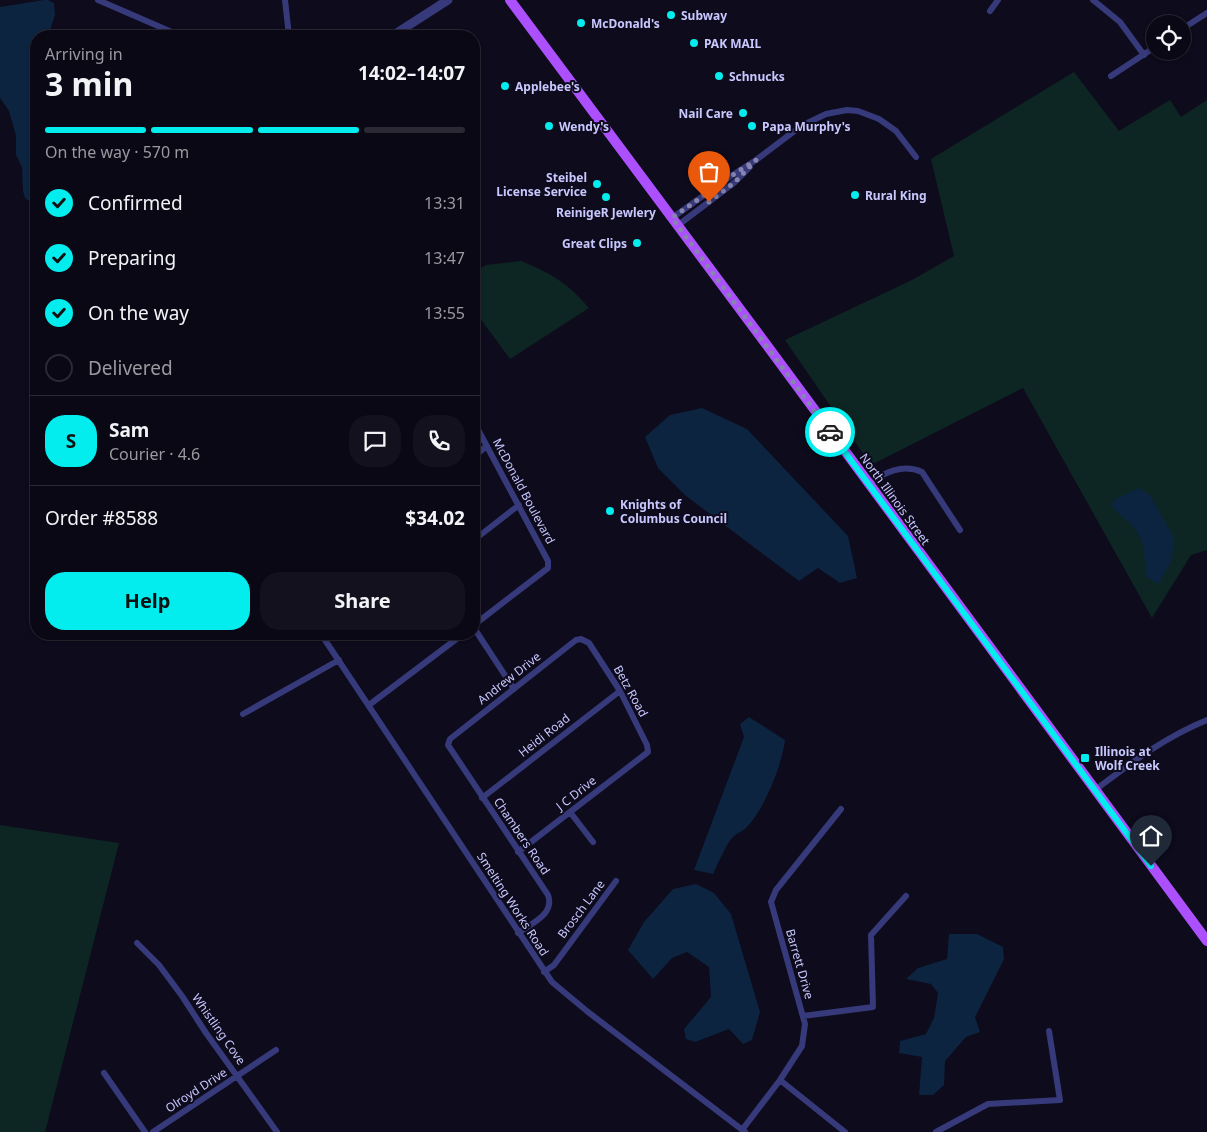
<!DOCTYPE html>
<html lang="en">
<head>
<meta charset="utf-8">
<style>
  body { margin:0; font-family:"Noto Sans",sans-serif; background:#13111e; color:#f1f3f6; height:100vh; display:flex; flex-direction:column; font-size:19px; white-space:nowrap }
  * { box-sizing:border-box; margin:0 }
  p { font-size:16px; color:#999aa0 }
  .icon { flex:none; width:28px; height:28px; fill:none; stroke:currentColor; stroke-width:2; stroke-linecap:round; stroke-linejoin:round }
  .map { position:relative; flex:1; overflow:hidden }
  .drawer { position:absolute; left:30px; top:30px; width:450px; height:610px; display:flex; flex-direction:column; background:#0a0815; border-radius:20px; box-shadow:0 1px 4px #0004,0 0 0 1px #2a2934 }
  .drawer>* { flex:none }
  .tools { position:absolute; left:1146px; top:15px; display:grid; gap:10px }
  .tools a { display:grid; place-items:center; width:45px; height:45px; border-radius:50%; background:#0a0815; box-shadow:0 1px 4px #0004,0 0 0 1px #2a2934; font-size:25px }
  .pin { position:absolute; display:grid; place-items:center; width:42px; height:42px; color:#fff; margin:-51px -21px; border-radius:50% 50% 50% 0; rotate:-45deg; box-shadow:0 0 5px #0007 }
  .pin .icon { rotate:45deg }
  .courier { position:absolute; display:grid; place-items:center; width:50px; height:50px; margin:-25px; border:4px solid #03ecee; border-radius:50%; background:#fff; color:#222; box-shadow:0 1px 6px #0007 }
  .overview em { font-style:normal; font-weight:700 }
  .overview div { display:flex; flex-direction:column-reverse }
  .overview { display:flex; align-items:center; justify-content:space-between; height:85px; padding:0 15px }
  h1 { font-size:32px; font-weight:700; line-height:38px }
  .bar { display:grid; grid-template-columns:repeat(4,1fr); gap:8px 5px; align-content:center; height:60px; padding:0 15px }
  .bar i { height:6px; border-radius:4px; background:#2a2934 }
  .bar .current { background:#03ecee }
  .bar p { grid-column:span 4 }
  .line { display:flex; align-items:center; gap:12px; padding:0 15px; border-top:1px solid #2a2934 }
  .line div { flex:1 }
  .round { display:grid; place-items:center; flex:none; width:52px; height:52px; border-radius:20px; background:#13111e }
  ol { padding:0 15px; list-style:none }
  li { display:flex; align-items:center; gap:15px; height:55px }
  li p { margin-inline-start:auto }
  li .icon { padding:5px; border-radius:50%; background:#03ecee; color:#111; stroke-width:4 }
  li:last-child { color:#999aa0 }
  li i { width:28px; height:28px; border:2px solid #2a2934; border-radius:50% }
  .action { display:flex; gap:10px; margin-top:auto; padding:10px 15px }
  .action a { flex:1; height:58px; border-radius:20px; background:#03ecee; color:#111; font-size:20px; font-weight:700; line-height:58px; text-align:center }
  .action a+a { background:#13111e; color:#f1f3f6 }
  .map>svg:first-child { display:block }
  .green { fill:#0e2623 }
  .water { fill:#0c243f }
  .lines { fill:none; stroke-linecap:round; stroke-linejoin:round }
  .minor { stroke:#373a7a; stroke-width:6 }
  .tertiary { stroke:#373a7a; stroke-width:9 }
  .primary { stroke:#ac4ffd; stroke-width:10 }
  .done { stroke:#8785af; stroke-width:5; stroke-dasharray:0 9 }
  .route { stroke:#03ecee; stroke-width:6 }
  .poi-dot { fill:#03ecee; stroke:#0d0b1c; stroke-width:2 }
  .labels { text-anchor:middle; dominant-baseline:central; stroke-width:4; stroke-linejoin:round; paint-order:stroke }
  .poi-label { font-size:12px; font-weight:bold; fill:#c8c7fe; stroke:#0d0b1c; text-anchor:start }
  .street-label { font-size:12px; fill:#c8c7fe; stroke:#0d0b1c }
</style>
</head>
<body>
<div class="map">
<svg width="1207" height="1132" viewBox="0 0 1207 1132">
  <rect width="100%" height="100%" fill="#0d0b1c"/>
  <!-- green -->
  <path class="green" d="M1074 72 1119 131 1170 100 1181 117 1207 100V550L1191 555 1152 618 1023 388 871 465 785 340 912 280 954 256 931 159Z
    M521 261C551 273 568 283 589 308L510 359 474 310V271L486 265Z
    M0 825 119 843 45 1132H0Z"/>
  <!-- water -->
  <path class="water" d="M44 0H48L54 3 55 15 48 36H36V206L25 198 23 191 22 167 16 155V136L9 111 0 98V7Z
    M702 408 747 429 848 536 857 578 840 583 818 568 799 581 686 496 658 468 645 437 670 415Z
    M1139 488 1150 495 1174 538 1172 560 1159 584 1145 576C1145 561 1145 543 1136 530 1129 520 1117 515 1111 504L1117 498Z
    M749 717 785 740C782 765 764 810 746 828 743 831 737 833 733 837 726 844 718 864 713 874L694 870 744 737 740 724Z
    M696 884 714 893 731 914 760 1012 752 1040 743 1044 729 1029 695 1042 686 1039 684 1029 711 997 709 967 687 952 672 958 653 979 628 950 644 922 673 889Z
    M949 934H977L1003 947 1004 959 975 1017 980 1032 966 1037 945 1061 944 1085 933 1095H919L922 1057 899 1053 900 1041 926 1034 934 1018 938 993 931 984 906 979 918 968 947 959Z"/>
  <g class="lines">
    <!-- minor -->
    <path class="minor" d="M98 0 181 36
      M285 0 289 36
      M1093 0 1120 22 1144 55
      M990 11 998 0
      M1182 29 1207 13
      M1111 76 1155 47
      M672 218 731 176 756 160 801 126 826 114 847 110 858 111 879 119 896 131 916 157
      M677 226 735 182 750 167
      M474 422 548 561V568L474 625
      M474 456 487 446
      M868 483C885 473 902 463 922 472L960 530
      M474 540 519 505
      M474 628 514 689
      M321 634 552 982 588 1012 745 1132
      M369 705 463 634
      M243 714 339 660
      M1095 790C1131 763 1165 737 1207 720
      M482 798 620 691
      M570 812 593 842
      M518 933C532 923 555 914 548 895L448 745 450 739 576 640 581 639 589 643 620 691 647 745 648 752 518 852
      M137 943 159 965 182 996 206 1033 277 1132
      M544 972 554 965 616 881
      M803 1016 873 1007 871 935 906 896
      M104 1073 145 1132
      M780 1080 845 1132
      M742 1130 780 1080 802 1046 805 1024 771 902 776 890 841 809
      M153 1132 276 1050
      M936 1132 988 1104 1060 1100 1049 1031"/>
    <!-- tertiary -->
    <path class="tertiary" d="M392 36 448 0"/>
    <!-- primary -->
    <path class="primary" d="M510 0 760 336 1207 941"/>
  </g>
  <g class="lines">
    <!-- done -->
    <path class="done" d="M709 202 735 182 756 160 731 176 672 218 830 432"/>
    <!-- route -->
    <path class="route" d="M830 432 1151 866"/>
  </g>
  <!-- markers -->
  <g class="poi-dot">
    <circle cx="671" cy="15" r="5"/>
    <circle cx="581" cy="23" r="5"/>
    <circle cx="694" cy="43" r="5"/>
    <circle cx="719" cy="76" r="5"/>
    <circle cx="505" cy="86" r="5"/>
    <circle cx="743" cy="113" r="5"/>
    <circle cx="549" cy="126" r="5"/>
    <circle cx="752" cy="126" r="5"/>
    <circle cx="597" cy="184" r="5"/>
    <circle cx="855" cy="195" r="5"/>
    <circle cx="606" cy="197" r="5"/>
    <circle cx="637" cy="243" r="5"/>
    <circle cx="610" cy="511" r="5"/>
    <rect x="1080" y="753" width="10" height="10" rx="2.5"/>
  </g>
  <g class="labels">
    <!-- poi labels -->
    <g class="poi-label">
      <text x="681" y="15">Subway</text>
      <text x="591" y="23">McDonald's</text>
      <text x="704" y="43">PAK MAIL</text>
      <text x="729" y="76">Schnucks</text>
      <text x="515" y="86">Applebee's</text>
      <text x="733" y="113" text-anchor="end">Nail Care</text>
      <text x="559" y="126">Wendy's</text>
      <text x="762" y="126">Papa Murphy's</text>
      <text x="587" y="177" text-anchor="end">Steibel<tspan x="587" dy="14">License Service</tspan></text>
      <text x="865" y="195">Rural King</text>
      <text x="606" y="212" text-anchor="middle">ReinigeR Jewlery</text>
      <text x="627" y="243" text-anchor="end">Great Clips</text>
      <text x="620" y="504">Knights of<tspan x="620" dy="14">Columbus Council</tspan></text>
      <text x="1095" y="751">Illinois at<tspan x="1095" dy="14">Wolf Creek</tspan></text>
    </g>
    <!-- street labels -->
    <g class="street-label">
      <text transform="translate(524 491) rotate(62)">McDonald Boulevard</text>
      <text transform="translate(895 499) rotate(54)">North Illinois Street</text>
      <text transform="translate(509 678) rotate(-38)">Andrew Drive</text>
      <text transform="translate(631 691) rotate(61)">Betz Road</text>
      <text transform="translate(544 735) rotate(-38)">Heidi Road</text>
      <text transform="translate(576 793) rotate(-38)">J C Drive</text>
      <text transform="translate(522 836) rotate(56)">Chambers Road</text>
      <text transform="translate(513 904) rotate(57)">Smelting Works Road</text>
      <text transform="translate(581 909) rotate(-53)">Brosch Lane</text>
      <text transform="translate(800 964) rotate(74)">Barrett Drive</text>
      <text transform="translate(219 1029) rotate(55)">Whistling Cove</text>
      <text transform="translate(196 1090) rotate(-33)">Olroyd Drive</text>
    </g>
  </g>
</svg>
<div class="tools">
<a><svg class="icon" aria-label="locate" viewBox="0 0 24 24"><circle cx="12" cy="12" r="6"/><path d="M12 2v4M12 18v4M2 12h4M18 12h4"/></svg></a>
</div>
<div class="pin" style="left:709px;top:202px;background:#ea580c"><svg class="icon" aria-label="bag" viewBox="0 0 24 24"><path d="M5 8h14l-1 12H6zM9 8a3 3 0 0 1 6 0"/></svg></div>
<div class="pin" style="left:1151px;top:866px;background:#1f2937"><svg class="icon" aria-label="home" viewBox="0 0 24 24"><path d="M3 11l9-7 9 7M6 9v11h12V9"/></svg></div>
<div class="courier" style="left:830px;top:432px"><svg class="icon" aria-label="car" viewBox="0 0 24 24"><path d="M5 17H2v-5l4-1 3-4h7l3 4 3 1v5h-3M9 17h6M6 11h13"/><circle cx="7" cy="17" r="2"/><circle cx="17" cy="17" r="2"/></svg></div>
<section class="drawer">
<div class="overview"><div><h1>3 min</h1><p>Arriving in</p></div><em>14:02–14:07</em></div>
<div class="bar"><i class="current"></i><i class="current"></i><i class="current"></i><i></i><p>On the way · 570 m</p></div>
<ol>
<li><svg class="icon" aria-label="check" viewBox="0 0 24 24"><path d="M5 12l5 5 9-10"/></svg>Confirmed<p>13:31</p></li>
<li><svg class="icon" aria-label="check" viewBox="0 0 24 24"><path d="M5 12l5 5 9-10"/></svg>Preparing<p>13:47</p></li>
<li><svg class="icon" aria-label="check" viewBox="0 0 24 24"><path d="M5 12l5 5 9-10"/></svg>On the way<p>13:55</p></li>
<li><i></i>Delivered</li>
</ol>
<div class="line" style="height:90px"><b class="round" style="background:#03ecee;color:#111">S</b><div><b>Sam</b><p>Courier · 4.6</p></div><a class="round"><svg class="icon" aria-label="chat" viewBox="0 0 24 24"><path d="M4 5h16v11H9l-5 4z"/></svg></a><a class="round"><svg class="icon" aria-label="phone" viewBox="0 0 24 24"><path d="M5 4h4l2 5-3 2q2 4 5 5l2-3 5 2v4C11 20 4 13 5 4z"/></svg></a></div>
<div class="line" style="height:65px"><div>Order #8588</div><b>$34.02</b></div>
<div class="action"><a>Help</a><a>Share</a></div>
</section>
</div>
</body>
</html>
